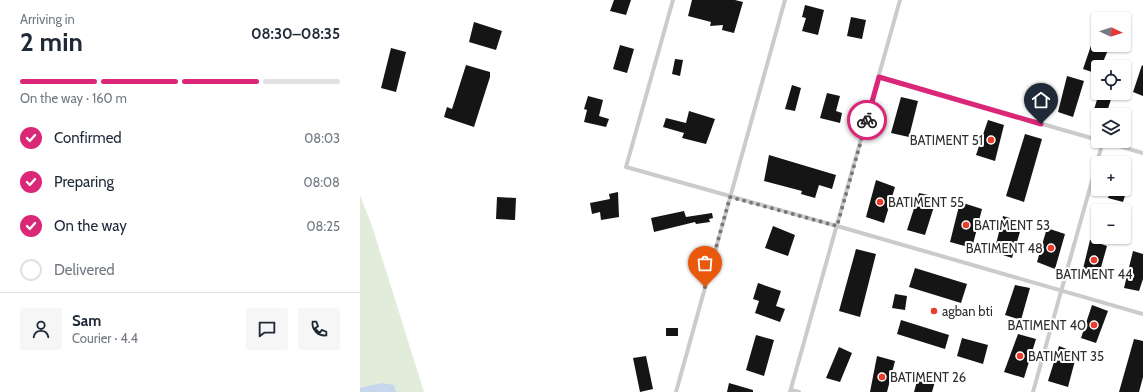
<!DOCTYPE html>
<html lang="en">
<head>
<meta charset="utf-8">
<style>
  body { margin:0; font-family:Cabin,sans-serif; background:#f6f6f7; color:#1f2937; height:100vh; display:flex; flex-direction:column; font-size:15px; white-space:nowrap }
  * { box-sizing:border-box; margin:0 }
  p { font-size:13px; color:#747a83 }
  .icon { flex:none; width:22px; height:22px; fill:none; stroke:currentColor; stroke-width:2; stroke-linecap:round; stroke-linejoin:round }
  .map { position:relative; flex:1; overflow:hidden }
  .side { display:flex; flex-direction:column; background:#fff; width:360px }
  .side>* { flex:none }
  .needle { width:26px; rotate:94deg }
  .controls { position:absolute; left:731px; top:12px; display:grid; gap:8px }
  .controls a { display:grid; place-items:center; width:40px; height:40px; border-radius:4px; background:#fff; box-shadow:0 1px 3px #0004; font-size:20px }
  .pin { position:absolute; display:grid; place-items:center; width:34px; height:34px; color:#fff; margin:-41px -17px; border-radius:50% 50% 50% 0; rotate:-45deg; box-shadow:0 0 4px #0007 }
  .pin .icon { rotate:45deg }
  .courier { position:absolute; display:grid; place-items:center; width:40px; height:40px; margin:-20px; border:3px solid #db2777; border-radius:50%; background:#fff; color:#222; box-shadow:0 1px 5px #0007 }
  .summary em { font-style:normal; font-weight:700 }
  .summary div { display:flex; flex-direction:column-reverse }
  .summary { display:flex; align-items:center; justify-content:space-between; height:68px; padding:0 20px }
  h1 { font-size:26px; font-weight:700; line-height:30px }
  .bar { display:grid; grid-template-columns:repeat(4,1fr); gap:6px 4px; align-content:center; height:48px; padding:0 20px }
  .bar i { height:5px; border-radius:3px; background:#e0e1e3 }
  .bar .selected { background:#db2777 }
  .bar p { grid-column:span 4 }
  .line { display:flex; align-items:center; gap:10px; padding:0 20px; border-top:1px solid #e0e1e3 }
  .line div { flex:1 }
  .round { display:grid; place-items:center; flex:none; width:42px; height:42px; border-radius:4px; background:#f6f6f7 }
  ol { padding:0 20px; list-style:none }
  li { display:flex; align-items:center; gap:12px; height:44px }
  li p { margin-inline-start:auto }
  li .icon { padding:4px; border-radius:50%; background:#db2777; color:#fff; stroke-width:4 }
  li:last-child { color:#747a83 }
  li i { width:22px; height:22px; border:2px solid #e0e1e3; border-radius:50% }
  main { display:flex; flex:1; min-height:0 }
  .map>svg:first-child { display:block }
  .green { fill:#e1ecda }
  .water { fill:#c6d7ec }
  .building { fill:#151515 }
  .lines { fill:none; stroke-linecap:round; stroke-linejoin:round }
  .lane { stroke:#cbcbcb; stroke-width:4 }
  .done { stroke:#777; stroke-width:4; stroke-dasharray:0 7.2 }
  .route { stroke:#db2777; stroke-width:5 }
  .poi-dot { fill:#ea3c2a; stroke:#fff; stroke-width:1.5 }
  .labels { text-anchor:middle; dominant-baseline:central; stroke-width:4; stroke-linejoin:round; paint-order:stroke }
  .poi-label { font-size:13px; fill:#2e2e2e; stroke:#fff; text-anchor:start }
</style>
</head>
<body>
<main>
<section class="side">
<div class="summary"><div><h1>2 min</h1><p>Arriving in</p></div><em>08:30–08:35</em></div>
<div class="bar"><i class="selected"></i><i class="selected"></i><i class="selected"></i><i></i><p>On the way · 160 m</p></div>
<ol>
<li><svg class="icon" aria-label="check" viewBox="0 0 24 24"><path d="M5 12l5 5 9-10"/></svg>Confirmed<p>08:03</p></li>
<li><svg class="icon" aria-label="check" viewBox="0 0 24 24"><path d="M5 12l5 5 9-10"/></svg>Preparing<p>08:08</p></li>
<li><svg class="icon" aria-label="check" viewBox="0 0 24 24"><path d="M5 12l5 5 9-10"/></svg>On the way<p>08:25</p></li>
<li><i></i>Delivered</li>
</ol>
<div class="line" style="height:72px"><a class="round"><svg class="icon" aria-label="person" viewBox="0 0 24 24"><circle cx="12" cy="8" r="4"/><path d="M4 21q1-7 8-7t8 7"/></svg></a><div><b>Sam</b><p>Courier · 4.4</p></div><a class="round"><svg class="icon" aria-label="chat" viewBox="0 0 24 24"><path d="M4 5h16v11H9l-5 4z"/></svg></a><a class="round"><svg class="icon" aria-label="phone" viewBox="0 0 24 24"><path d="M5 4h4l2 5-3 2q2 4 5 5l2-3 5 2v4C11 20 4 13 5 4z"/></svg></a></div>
</section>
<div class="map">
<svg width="783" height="392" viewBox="0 0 783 392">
  <rect width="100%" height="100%" fill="#fff"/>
  <!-- green -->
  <path class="green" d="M0 195 12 226 64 392H0Z"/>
  <!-- water -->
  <path class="water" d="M21 383 34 385 36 392H0V388Z"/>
  <!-- building -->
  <path class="building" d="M254 0H271L266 15 250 11Z
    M332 0H375L383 2 374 33 362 30 363 25 350 26 351 22 328 16Z
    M445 5 464 10 458 35 442 31 446 18 442 17Z
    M491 17 506 20 502 39 487 36Z
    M114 22 142 31 136 50 109 42Z
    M737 28 738 45H750L741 67H738V74L723 69Z
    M260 45 274 49 267 73 253 69Z
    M31 48 46 52 36 92 21 88Z
    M315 59 323 60 320 76 312 74Z
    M106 65 130 72V77L114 127 84 117 87 107 92 109Z
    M782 65 783 66V96L773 92Z
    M707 76 724 81 713 117 698 112Z
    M432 85 441 88 435 111 425 109Z
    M467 93 480 96 476 111 482 113 480 123 460 118Z
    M739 93H753L746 115 733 113Z
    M228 96 243 100 239 116 249 119 246 127 224 122 227 110 224 109Z
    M541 97 558 101 549 137 531 133Z
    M329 111 355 119 346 144 322 138 324 133 303 127 306 118 326 123Z
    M628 120 644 125 635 161 616 155Z
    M665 134 682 139 664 202 646 196Z
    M409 155 476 175 472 189 459 185 455 198 441 194 442 191 404 181Z
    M516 180 535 187 524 223 506 217Z
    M751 189H767L763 202 748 198Z
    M258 192 259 217 241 220 240 212 232 214 230 203 250 199 249 194Z
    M559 193 577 197 565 235 547 230Z
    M137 197 156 198 155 220 136 219Z
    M600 202 622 209 612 248 590 242Z
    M324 211 326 217 352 213 353 218 349 219 350 222 336 224 335 222 294 232 291 218Z
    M643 216 663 222 652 258 634 252Z
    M413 226 435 235 428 256 405 248Z
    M687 228 705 234 695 269 677 262Z
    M730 240 747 246 738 278 722 273Z
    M496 249 516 254 500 317 479 311Z
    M773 251 783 254V279L779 291 764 288Z
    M555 268 607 284 601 303 549 287Z
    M398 283 421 291 416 306 425 309 420 322 395 313 399 301 393 299Z
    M655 285 670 288 661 320 645 315Z
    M535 294 547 296 545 310 532 308Z
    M732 305 748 311 736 343 721 338Z
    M541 320 589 335 585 349 537 334Z
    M306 328H318V336H306Z
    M658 334 676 339 664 378 644 372Z
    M396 335 414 340 404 376 386 370Z
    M602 338 628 345 623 364 597 356Z
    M774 339 783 341V377L779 392H759Z
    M699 346 717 353 708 387 688 381Z
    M479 347 492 353 480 382 466 378Z
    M286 356 293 389 280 392 273 358Z
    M517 356 535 361 527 392H510Z
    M559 374 576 378 572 392H554Z
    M369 383 393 390V392H367Z"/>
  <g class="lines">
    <!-- lane -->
    <path class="lane" d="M313 0 266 167 477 226 783 314
      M519 77 738 140
      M742 141 783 153
      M431 390 439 392
      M316 392 425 0
      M430 392 540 0
      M673 392 743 141"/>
  </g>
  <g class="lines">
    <!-- done -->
    <path class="done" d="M345 287 370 197 477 226 507 120"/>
    <!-- route -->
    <path class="route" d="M507 120 519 77 681 124"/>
  </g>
  <!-- markers -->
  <g class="poi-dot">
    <circle cx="631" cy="140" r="4"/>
    <circle cx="520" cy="202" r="4"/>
    <circle cx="606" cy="225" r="4"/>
    <circle cx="691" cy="248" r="4"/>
    <circle cx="734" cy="260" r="4"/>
    <circle cx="574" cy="311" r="4"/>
    <circle cx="734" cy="325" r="4"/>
    <circle cx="660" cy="356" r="4"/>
    <circle cx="522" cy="377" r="4"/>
  </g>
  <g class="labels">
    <!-- poi labels -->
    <g class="poi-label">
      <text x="623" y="140" text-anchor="end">BATIMENT 51</text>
      <text x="528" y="202">BATIMENT 55</text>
      <text x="614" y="225">BATIMENT 53</text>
      <text x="683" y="248" text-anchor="end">BATIMENT 48</text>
      <text x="734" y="274" text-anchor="middle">BATIMENT 44</text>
      <text x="582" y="311">agban bti</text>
      <text x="726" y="325" text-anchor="end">BATIMENT 40</text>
      <text x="668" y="356">BATIMENT 35</text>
      <text x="530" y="377">BATIMENT 26</text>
    </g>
  </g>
</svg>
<div class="controls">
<a><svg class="needle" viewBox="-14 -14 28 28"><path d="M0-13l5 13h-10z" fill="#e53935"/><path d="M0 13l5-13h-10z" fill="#747a83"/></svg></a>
<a><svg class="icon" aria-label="locate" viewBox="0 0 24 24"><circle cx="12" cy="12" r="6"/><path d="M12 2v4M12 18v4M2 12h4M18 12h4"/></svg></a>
<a><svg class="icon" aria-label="layers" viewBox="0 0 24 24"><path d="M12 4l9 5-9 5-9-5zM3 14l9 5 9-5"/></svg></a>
<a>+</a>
<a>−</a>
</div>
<div class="pin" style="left:345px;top:287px;background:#ea580c"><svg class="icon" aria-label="bag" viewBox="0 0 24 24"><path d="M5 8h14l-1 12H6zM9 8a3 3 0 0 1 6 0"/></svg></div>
<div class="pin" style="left:681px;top:124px;background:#1f2937"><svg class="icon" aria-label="home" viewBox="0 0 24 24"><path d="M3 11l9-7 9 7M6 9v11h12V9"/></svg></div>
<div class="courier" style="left:507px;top:120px"><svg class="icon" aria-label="bike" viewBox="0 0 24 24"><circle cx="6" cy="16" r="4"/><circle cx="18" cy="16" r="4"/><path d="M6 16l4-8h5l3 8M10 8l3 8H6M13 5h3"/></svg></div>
</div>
</main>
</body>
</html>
